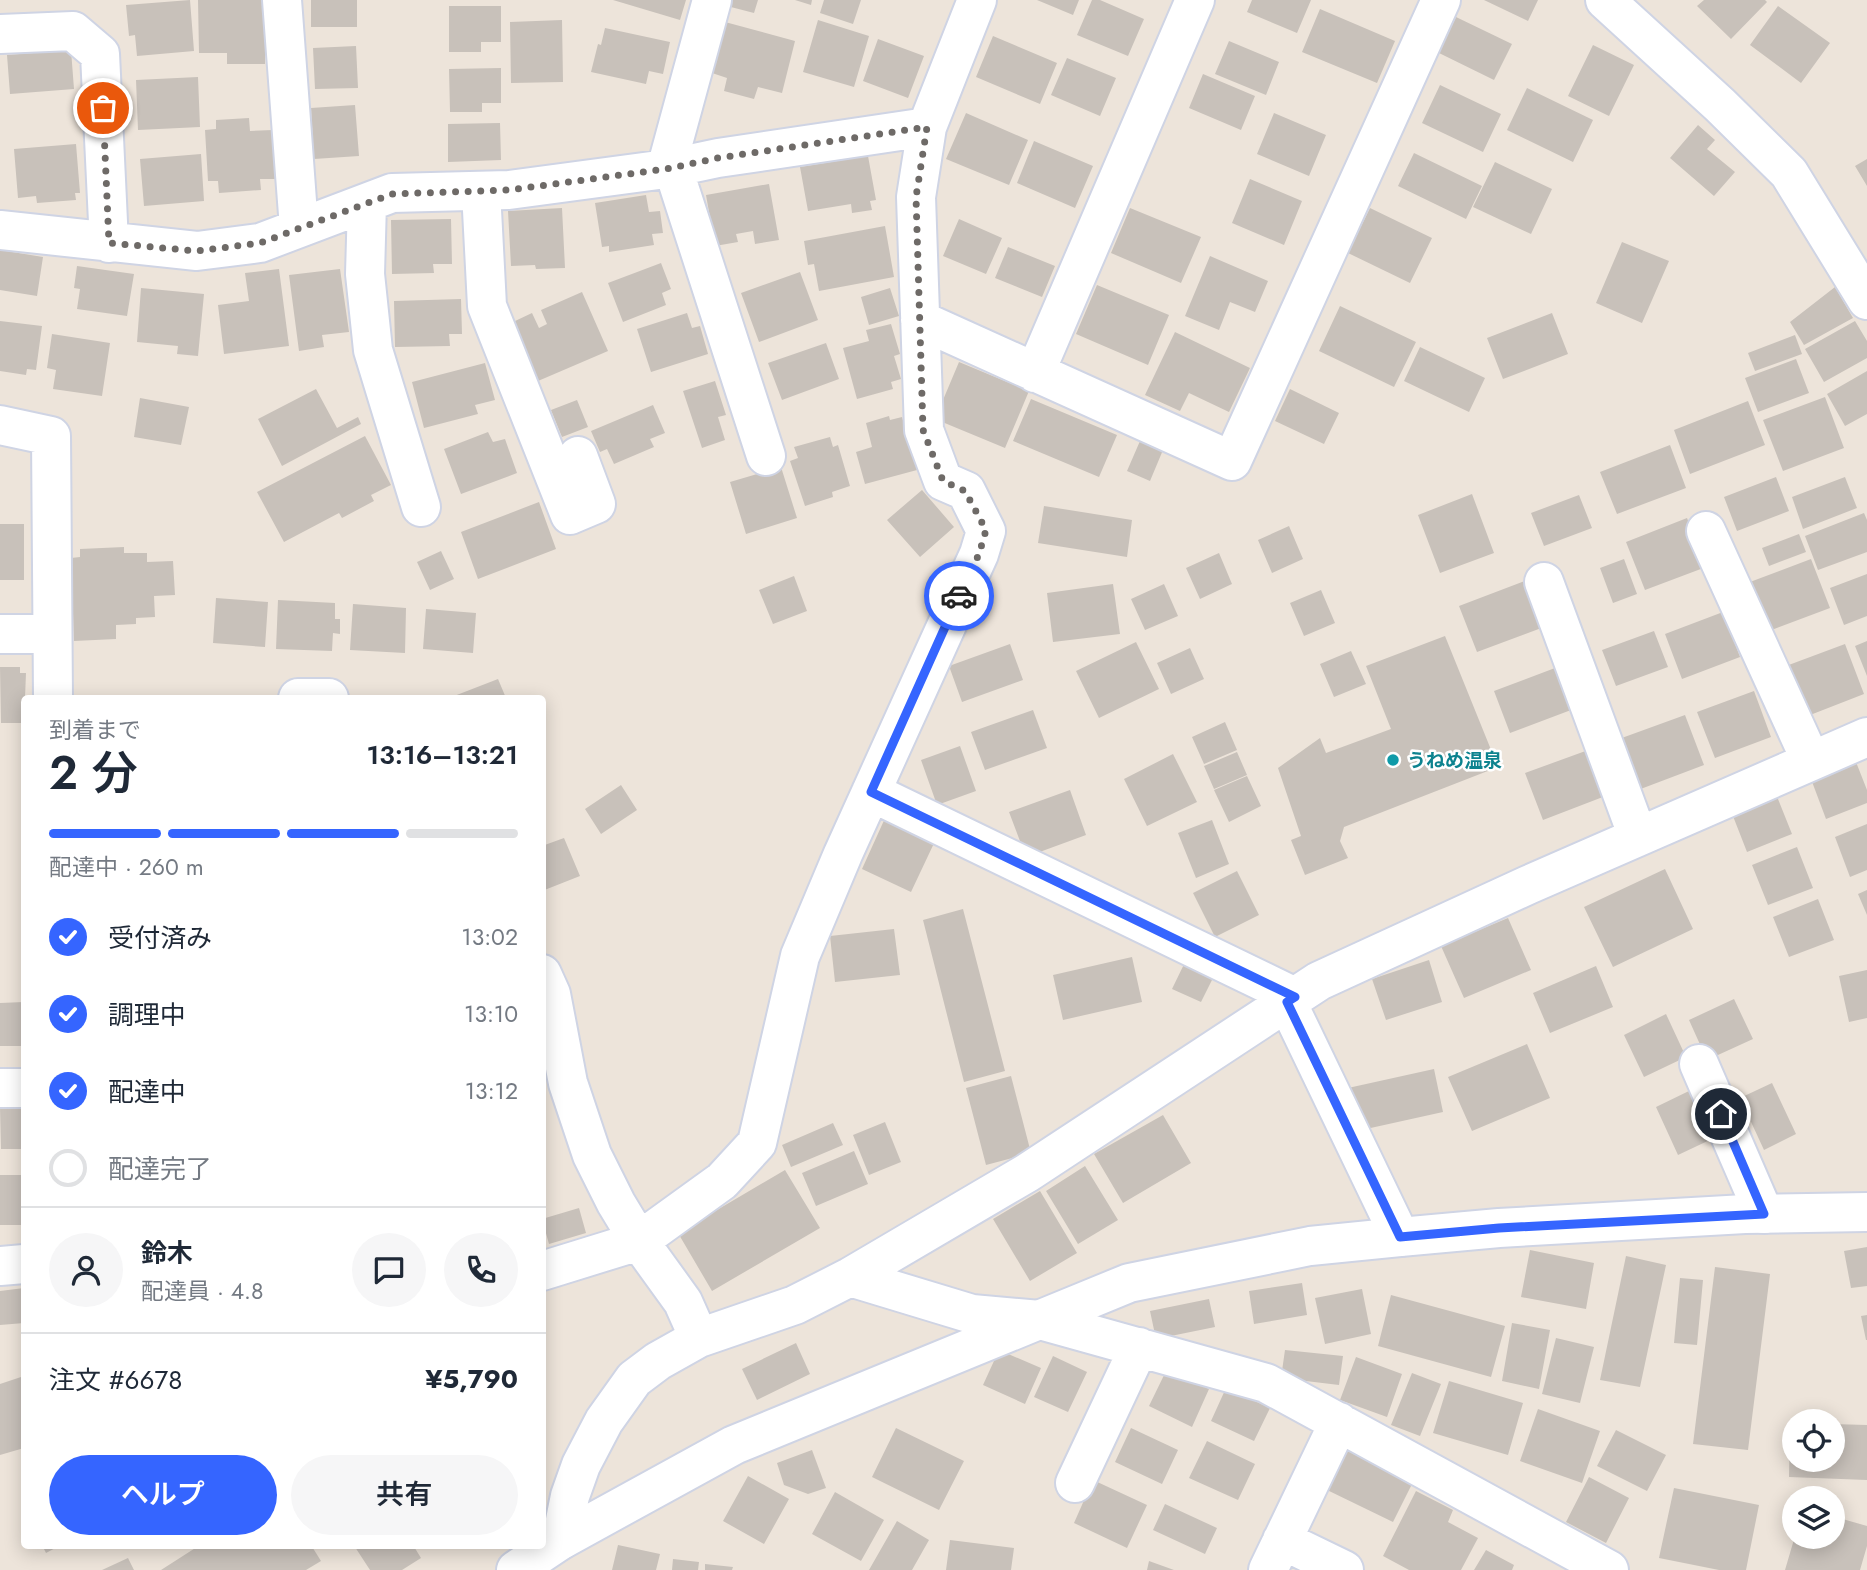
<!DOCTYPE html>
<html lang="ja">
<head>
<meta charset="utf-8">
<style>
  body { margin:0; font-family:Jost,"Noto Sans JP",sans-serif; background:#f6f6f7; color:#1f2937; height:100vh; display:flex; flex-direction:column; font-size:26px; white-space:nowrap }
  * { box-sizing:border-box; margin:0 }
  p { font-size:23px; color:#747a83 }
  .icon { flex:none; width:38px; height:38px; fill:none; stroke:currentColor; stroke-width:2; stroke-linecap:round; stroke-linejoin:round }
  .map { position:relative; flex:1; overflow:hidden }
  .side { position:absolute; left:21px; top:695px; width:525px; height:854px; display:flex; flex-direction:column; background:#fff; border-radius:7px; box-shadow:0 4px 18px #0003 }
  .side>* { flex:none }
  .fabs { position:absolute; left:1782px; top:1409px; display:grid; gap:14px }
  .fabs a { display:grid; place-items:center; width:63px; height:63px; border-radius:50%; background:#fff; box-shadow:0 4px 18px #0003; font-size:35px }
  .pin { position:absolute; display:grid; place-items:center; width:60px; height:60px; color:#fff; margin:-30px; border:4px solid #fff; border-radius:50%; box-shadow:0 2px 7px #0007 }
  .courier { position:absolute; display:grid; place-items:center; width:70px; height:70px; margin:-35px; border:5px solid #3565ff; border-radius:50%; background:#fff; color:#222; box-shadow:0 2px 9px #0007 }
  .headline em { font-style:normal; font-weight:600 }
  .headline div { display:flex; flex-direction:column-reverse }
  .headline { display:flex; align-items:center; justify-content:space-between; height:119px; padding:0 28px }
  h1 { font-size:46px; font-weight:600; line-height:52px }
  .bar { display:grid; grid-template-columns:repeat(4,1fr); gap:10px 7px; align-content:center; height:84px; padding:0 28px }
  .bar i { height:9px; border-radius:5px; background:#e0e1e3 }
  .bar .current { background:#3565ff }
  .bar p { grid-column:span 4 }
  .line { display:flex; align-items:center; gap:18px; padding:0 28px; border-top:2px solid #e0e1e3 }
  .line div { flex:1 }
  .round { display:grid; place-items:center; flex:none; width:74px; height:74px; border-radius:37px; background:#f6f6f7 }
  ol { padding:0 28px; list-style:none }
  li { display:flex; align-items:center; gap:21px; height:77px }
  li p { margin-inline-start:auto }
  li .icon { padding:7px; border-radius:50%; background:#3565ff; color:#fff; stroke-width:4 }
  li:last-child { color:#747a83 }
  li i { width:38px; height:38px; border:4px solid #e0e1e3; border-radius:50% }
  .primary-button { display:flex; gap:14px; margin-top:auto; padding:14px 28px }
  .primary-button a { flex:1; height:80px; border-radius:42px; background:#3565ff; color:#fff; font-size:28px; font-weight:600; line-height:80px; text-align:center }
  .primary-button a+a { background:#f6f6f7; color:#1f2937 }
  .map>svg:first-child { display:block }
  .building { fill:#c8c1ba }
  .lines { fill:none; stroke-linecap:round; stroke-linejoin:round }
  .minor-casing { stroke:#cfd4e4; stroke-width:42 }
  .tertiary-casing { stroke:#cfd4e4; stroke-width:42 }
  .minor { stroke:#fff; stroke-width:38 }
  .tertiary { stroke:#fff; stroke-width:38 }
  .done { stroke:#6e6a67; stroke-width:7; stroke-dasharray:0 12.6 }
  .route { stroke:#3565ff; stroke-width:9 }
  .culture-dot { fill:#0f9aa8; stroke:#fff; stroke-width:2.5 }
  .labels { text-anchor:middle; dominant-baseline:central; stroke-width:5; stroke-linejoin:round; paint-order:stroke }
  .culture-label { font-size:19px; font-weight:bold; fill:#0d838f; stroke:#fff; text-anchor:start }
</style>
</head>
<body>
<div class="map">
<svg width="1867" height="1570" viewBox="0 0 1867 1570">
  <rect width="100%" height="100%" fill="#ede4da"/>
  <!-- building -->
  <path class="building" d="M190 0 194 51 137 56 135 35 129 36 126 5Z
    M198 0H265V64H227V53H199Z
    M311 0H357V27H311Z
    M613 0H686L680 20Z
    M729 0H758L754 13 727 6Z
    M795 0H812L811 5Z
    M824 0H861L853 24 820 13Z
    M1037 0H1079L1073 15Z
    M1092 0H1100L1144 19 1128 56 1077 35Z
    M1252 0H1311L1297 33 1247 12Z
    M1484 0H1538L1528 21Z
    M1704 0H1765L1767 2 1731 39 1697 6Z
    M449 6H501V42H481V52H449Z
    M1778 6 1830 43 1801 83 1750 45Z
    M1320 9 1395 41 1377 83 1302 52Z
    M1456 17 1512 44 1494 80 1439 53Z
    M562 20 563 82 511 83 510 22Z
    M818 20 869 36 854 87 803 72Z
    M725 22 795 41 782 93 758 87 754 99 724 91 727 78 712 73Z
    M605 28 670 42 663 74 649 71 646 84 591 72 598 44 601 45Z
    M993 36 1057 63 1040 104 976 77Z
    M878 39 924 56 908 98 863 81Z
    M1229 41 1279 62 1266 95 1215 74Z
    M1593 45 1634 65 1609 116 1568 96Z
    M356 46 358 88 315 89 313 48Z
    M71 50 74 89 10 94 7 55Z
    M1067 58 1116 78 1100 116 1051 95Z
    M501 68V103H482V112H450L449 69Z
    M1203 74 1255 96 1241 130 1189 108Z
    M198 77 200 127 138 130 136 80Z
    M1440 85 1501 114 1483 152 1422 123Z
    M1527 88 1593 120 1573 162 1507 130Z
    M355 105 359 156 314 159 311 108Z
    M966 113 1028 140 1009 185 946 159Z
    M1274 113 1326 135 1309 176 1257 154Z
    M249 118 250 131 273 130 276 179H260L261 190 219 193 218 181H208L205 130 216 129V120Z
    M500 123 501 160 448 162V124Z
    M1698 125 1715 140 1707 149 1735 172 1714 196 1670 158Z
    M1034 141 1093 166 1075 208 1017 183Z
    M76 144 80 193H75L76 200 37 203 36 196 18 198 14 149Z
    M1414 153 1482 186 1466 219 1398 186Z
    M201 154 204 201 144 206 140 159Z
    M868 156 876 200 870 201 872 210 852 213 851 204 808 211 800 167Z
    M1867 159V186L1855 166Z
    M1495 162 1552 189 1531 234 1473 207Z
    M1250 179 1302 201 1284 245 1232 223Z
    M769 184 779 240 755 244 753 231 736 234 738 242 715 246 706 195Z
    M646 195 649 212 660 211 663 233 652 234 654 245 609 252V246L602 247 595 203Z
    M562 208 565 268 536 269 535 265 511 266 508 211Z
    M1130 208 1201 237 1181 283 1111 253Z
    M1370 208 1432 238 1410 283 1348 253Z
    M451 219 452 264H433L434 273 392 274 391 220Z
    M959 219 1002 238 986 274 943 256Z
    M885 226 894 277 819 291 814 264 808 265 804 241Z
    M1622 242 1669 261 1642 323 1596 303Z
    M1008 247 1055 266 1042 297 995 278Z
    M0 250 43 257 37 296 0 290Z
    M1210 256 1268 281 1255 312 1230 302 1219 330 1185 316Z
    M661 263 671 289 662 293 666 305 623 322 608 283Z
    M77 266 134 274 127 316 77 309 80 289 74 288Z
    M279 269 289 346 224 354 218 305 249 301 245 273Z
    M340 269 349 332 322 335 324 347 299 351 289 275Z
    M800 272 818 320 759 342 741 293Z
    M1097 285 1169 315 1148 365 1076 334Z
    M1835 287 1853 318 1804 345 1790 322Z
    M141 288 204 294 198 356 177 354 178 346 137 342Z
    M890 288 899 316 869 325 861 297Z
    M582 292 608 351 538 381 513 322 532 313 539 328 547 324 541 310Z
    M461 299 462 334H449L450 346 395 347 394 301Z
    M1340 306 1416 342 1394 387 1319 351Z
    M687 313 692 328 700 326 708 354 651 372 637 329Z
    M1552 313 1568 354 1503 379 1487 338Z
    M0 321 42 326 36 370 27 369 26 375 0 371Z
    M1855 321 1867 341V358L1824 382 1805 349Z
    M891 324 900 354 894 356 901 379 891 382 893 389 857 399 843 348 869 341 866 330Z
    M1175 332 1250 368 1229 412 1189 393 1180 411 1145 395Z
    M52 334 110 343 102 396 53 389 56 370 47 368Z
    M1795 335 1802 354 1755 371 1748 353Z
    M826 343 839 379 782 400 768 363Z
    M1420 347 1485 378 1469 412 1404 381Z
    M1796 359 1809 393 1758 412 1745 378Z
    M959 362 1029 391 1005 448 935 419Z
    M485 363 495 400 475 405 478 414 424 428 412 382Z
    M1867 371V414L1845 426 1827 394Z
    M715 381 726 415 718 417 725 440 702 448 683 391Z
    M316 389 337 428 358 417 361 424 282 466 258 419Z
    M1290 389 1339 413 1324 444 1275 421Z
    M1825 397 1844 448 1783 471 1763 420Z
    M140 398 189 407 181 445 134 437Z
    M1031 399 1117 435 1099 477 1013 441Z
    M577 400 588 427 562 437 551 410Z
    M1748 401 1765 445 1690 474 1674 430Z
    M653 405 665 433 650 439 654 447 614 464 607 449 600 452 591 431Z
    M889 416 890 420 902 417 917 470 865 484 856 452 872 447 866 423Z
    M488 432 493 442 505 439 517 473 461 494 444 449Z
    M365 436 391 485 371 495 374 501 342 518 339 513 284 542 257 492Z
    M830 437 833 447 838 445 850 486 832 492 833 497 805 506 790 461 798 458 794 447Z
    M1140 441 1163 450 1150 481 1127 471Z
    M1670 445 1686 488 1617 514 1600 472Z
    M781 467 797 518 746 534 730 482Z
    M1776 477 1789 511 1737 531 1724 497Z
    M1845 477 1857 508 1803 529 1792 497Z
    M922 490 954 527 920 557 887 520Z
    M1472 494 1494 553 1440 573 1418 515Z
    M1579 495 1592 528 1544 546 1531 513Z
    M539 502 556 549 478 579 461 532Z
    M1044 506 1132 520 1127 557 1038 543Z
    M1864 513 1867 520V552L1818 570 1805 536Z
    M1687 518 1706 567 1645 590 1626 542Z
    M0 524H24V580H0Z
    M1289 526 1303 559 1272 573 1258 540Z
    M1799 534 1806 552 1769 566 1762 548Z
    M124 547V553H147V562L173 561 175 595 154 596 155 617 136 618V624L116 625V639L74 641 71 558 80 557V549Z
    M441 551 454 579 430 590 417 562Z
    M1219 553 1232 584 1200 599 1186 568Z
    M1624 559 1637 594 1613 603 1600 568Z
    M1811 559 1830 608 1769 631 1750 582Z
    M1867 574V616L1844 625 1830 588Z
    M794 576 807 611 773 624 759 590Z
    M1527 580 1544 627 1477 652 1459 606Z
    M1113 584 1120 634 1053 642 1047 593Z
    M1164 584 1178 616 1145 630 1131 599Z
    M1321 590 1335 623 1304 636 1290 603Z
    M216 598 268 602 265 647 213 643Z
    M278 600 335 603V619H340V634L333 633 332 651 276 649Z
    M353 604 406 608 405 653 350 650Z
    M426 609 476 613 473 653 423 649Z
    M1723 612 1740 657 1682 679 1665 634Z
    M1654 631 1668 667 1616 686 1602 650Z
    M1445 636 1498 767 1344 827 1340 841 1348 858 1305 875 1291 840 1301 836 1278 768 1320 738 1326 753 1391 729 1366 666Z
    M1867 641V676L1855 646Z
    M1136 642 1159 689 1099 718 1076 671Z
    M1010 644 1023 680 962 702 949 666Z
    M1845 644 1864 694 1805 717 1786 666Z
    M1190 648 1204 679 1171 694 1157 663Z
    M1351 651 1366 684 1334 697 1320 664Z
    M0 667H20V673H26L24 723H1Z
    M1555 668 1571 710 1510 733 1494 691Z
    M498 679 506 698H449Z
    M1754 691 1771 737 1715 758 1697 712Z
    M1033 710 1047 748 985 770 971 732Z
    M1685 715 1704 765 1638 790 1619 739Z
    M1225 722 1237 750 1204 764 1192 737Z
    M960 746 976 791 937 805 921 760Z
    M1591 749 1608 795 1543 820 1525 773Z
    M1237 752 1247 775 1214 789 1204 766Z
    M1173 754 1197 802 1147 826 1124 779Z
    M1856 762 1867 790V803L1826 819 1811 779Z
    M1247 776 1261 806 1229 822 1214 790Z
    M621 785 637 810 601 834 585 809Z
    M1070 790 1086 835 1026 857 1009 812Z
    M1776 794 1792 834 1747 852 1731 811Z
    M886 816 936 839 911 892 862 869Z
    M1212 820 1229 864 1196 878 1178 833Z
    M1867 824V870L1850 877 1835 837Z
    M564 838 580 876 542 891V846Z
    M1797 847 1813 888 1768 905 1752 865Z
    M1665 869 1693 929 1613 967 1584 907Z
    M1237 871 1259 915 1215 937 1193 893Z
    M1867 890V915L1858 894Z
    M1818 899 1834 940 1789 957 1773 917Z
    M963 909 1005 1071 964 1082 923 920Z
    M1508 918 1531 970 1464 998 1441 946Z
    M894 929 900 975 835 982 830 936Z
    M1188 956 1217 970 1201 1002 1172 989Z
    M1132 957 1142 1002 1063 1020 1053 975Z
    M1429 960 1442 1002 1386 1020 1372 979Z
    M1596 966 1613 1007 1550 1033 1533 993Z
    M1867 970V1018L1849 1022 1839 976Z
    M1734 999 1753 1039 1707 1060 1689 1020Z
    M24 1002V1046H0V1003Z
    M1666 1014 1686 1057 1644 1077 1624 1035Z
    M1527 1044 1550 1098 1472 1131 1448 1077Z
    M1434 1069 1443 1112 1357 1131 1348 1088Z
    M1011 1076 1031 1153 986 1165 966 1088Z
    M1772 1083 1796 1134 1764 1150 1740 1098Z
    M1691 1090 1714 1138 1678 1155 1656 1107Z
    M0 1107H24V1149H1Z
    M1163 1115 1191 1163 1123 1203 1094 1154Z
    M885 1122 901 1162 869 1175 853 1135Z
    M833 1123 843 1145 791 1167 782 1145Z
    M854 1151 868 1184 816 1206 802 1173Z
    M1085 1166 1118 1220 1078 1244 1046 1191Z
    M785 1170 820 1228 712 1291 678 1233Z
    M0 1175H22V1225H0Z
    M1040 1191 1077 1253 1030 1281 993 1219Z
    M579 1208 586 1233 549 1244 542 1219Z
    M1867 1247V1286L1851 1288 1844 1251Z
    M1530 1250 1594 1263 1586 1309 1521 1297Z
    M1626 1256 1666 1265 1640 1387 1600 1380Z
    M1715 1267 1770 1274 1748 1450 1693 1444Z
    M1680 1278 1703 1280 1697 1345 1674 1343Z
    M1302 1283 1307 1315 1254 1324 1249 1291Z
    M24 1288V1323L0 1325V1291Z
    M1362 1289 1371 1334 1325 1344 1315 1298Z
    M1391 1295 1505 1326 1491 1377 1378 1346Z
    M1209 1299 1215 1327 1156 1339 1150 1311Z
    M1867 1315V1340H1866L1861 1316Z
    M1512 1323 1550 1330 1539 1389 1502 1381Z
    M1556 1338 1594 1347 1580 1403 1542 1394Z
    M796 1343 810 1374 757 1400 742 1369Z
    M999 1350 1041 1368 1025 1404 983 1385Z
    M1285 1350 1343 1356 1339 1385 1281 1378Z
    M1053 1356 1087 1372 1068 1412 1034 1397Z
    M1356 1357 1402 1374 1387 1417 1340 1400Z
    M1167 1369 1209 1389 1192 1427 1149 1406Z
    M1412 1373 1441 1384 1420 1436 1391 1425Z
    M24 1376V1448L0 1455V1384Z
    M1449 1381 1523 1403 1508 1455 1433 1433Z
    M1226 1388 1270 1408 1254 1441 1211 1421Z
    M1538 1409 1600 1431 1582 1483 1520 1461Z
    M1790 1422H1794V1460H1832V1424L1867 1425V1480L1789 1477Z
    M896 1428 964 1461 939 1510 872 1477Z
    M1131 1428 1178 1450 1162 1484 1115 1462Z
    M1616 1430 1666 1455 1647 1491 1597 1466Z
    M1207 1441 1255 1464 1238 1500 1189 1478Z
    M1344 1449 1413 1482 1393 1522 1325 1489Z
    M812 1450 826 1488 808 1494 784 1485 777 1463Z
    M748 1476 789 1499 764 1544 723 1521Z
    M1589 1477 1629 1498 1606 1543 1566 1522Z
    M1093 1480 1147 1505 1127 1548 1074 1523Z
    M1674 1488 1759 1505 1746 1570H1719L1659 1558Z
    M1416 1491 1453 1510 1448 1522 1478 1538 1461 1570H1409L1383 1556Z
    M835 1492 884 1520 861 1561 812 1534Z
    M1165 1504 1217 1528 1205 1554 1153 1530Z
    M1832 1516 1867 1526V1546L1860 1570H1785L1795 1536H1832Z
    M897 1521 929 1540 912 1570H869Z
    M950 1540 1014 1548 1011 1570H946Z
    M42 1545H61L46 1553Z
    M200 1545H311L321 1561 306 1570H161Z
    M358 1545H413L421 1558 402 1570H370L355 1547Z
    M618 1545 660 1554 656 1570H612Z
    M1486 1550 1514 1565 1512 1570H1474Z
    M128 1558 134 1570H102Z
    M673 1559 699 1562 698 1570H672Z
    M1149 1561 1174 1570H1147Z
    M705 1564 733 1567 732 1570H705Z"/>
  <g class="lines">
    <!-- minor casing -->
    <g class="minor-casing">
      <path id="minor" d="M282 0 299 228
        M1605 0 1720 105 1789 173 1867 300
        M0 34 73 31 100 54 109 243
        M673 168 766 456
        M666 169 712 0
        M481 191 487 306 570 515 596 504 578 456
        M367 203 365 274 373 350 421 507
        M0 230 197 251 260 243 392 193 509 190 666 169 718 158 927 127
        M920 320 1232 461 1441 0
        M1035 373 1195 0
        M0 425 51 436 53 698
        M1706 531 1811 761
        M1544 582 1638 837
        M0 634H52
        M298 698H329
        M871 792 1295 997
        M542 974 551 994 568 1083 592 1155 616 1203 639 1241 683 1302 699 1338
        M1287 1002 1400 1237
        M1699 1064 1764 1214
        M0 1088H24
        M0 1266 24 1264
        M542 1271 639 1241 722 1181 757 1143 800 956 843 854 979 554 986 531 966 491 943 481 924 430 916 197 927 127 977 0
        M850 1277 972 1314 1040 1320 1266 1383 1609 1570
        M1075 1483 1139 1347
        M561 1540 570 1496 581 1465 604 1421 634 1379 658 1361 699 1338 795 1305 850 1277 1027 1173 1319 981 1528 885 1867 737
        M1282 1540 1344 1570
        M1268 1570 1339 1422"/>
    </g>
    <!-- tertiary casing -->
    <g class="tertiary-casing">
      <path id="tertiary" d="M516 1570 561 1540 734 1445 1129 1283 1310 1246 1400 1237 1499 1228 1745 1214 1867 1212"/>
    </g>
    <!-- minor -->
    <use href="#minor" class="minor"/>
    <!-- tertiary -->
    <use href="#tertiary" class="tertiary"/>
  </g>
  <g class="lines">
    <!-- done -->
    <path class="done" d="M103 108 109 243 197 251 260 243 392 194 509 190 666 169 718 158 927 127 916 197 923 430 943 481 965 491 986 530 979 554 959 596"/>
    <!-- route -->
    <path class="route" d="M959 596 871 792 1295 997 1287 1002 1400 1237 1499 1228 1764 1214 1721 1114"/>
  </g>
  <!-- markers -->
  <circle class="culture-dot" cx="1393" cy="760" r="7"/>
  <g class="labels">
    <!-- culture labels -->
    <g class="culture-label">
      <text x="1407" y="760">うねめ温泉</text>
    </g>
  </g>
</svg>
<div class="fabs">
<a><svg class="icon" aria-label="locate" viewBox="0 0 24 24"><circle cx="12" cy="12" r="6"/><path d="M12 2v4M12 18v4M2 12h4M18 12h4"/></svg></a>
<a><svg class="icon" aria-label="layers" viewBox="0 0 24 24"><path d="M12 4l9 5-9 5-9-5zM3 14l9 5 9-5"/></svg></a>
</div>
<div class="pin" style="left:103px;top:108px;background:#ea580c"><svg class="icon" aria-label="bag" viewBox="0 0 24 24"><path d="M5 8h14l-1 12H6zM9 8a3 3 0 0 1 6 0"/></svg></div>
<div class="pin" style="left:1721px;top:1114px;background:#1f2937"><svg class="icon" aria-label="home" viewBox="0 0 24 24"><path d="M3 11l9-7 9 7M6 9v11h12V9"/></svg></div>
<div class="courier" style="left:959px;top:596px"><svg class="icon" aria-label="car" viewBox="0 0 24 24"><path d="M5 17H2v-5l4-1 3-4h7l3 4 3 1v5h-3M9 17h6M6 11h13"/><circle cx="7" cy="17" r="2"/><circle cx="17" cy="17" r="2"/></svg></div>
<section class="side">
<div class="headline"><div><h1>2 分</h1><p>到着まで</p></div><em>13:16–13:21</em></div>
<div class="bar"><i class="current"></i><i class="current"></i><i class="current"></i><i></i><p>配達中 · 260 m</p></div>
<ol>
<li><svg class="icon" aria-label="check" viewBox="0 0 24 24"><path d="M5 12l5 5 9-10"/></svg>受付済み<p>13:02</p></li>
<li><svg class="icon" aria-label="check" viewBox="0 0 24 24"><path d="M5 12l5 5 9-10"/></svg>調理中<p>13:10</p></li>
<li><svg class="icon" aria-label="check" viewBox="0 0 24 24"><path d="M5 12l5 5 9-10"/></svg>配達中<p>13:12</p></li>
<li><i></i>配達完了</li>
</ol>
<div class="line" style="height:126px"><a class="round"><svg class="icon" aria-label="person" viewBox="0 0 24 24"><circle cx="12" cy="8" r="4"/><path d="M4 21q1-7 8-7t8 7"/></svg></a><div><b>鈴木</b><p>配達員 · 4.8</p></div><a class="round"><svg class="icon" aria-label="chat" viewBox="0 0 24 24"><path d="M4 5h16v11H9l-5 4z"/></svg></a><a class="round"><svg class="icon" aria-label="phone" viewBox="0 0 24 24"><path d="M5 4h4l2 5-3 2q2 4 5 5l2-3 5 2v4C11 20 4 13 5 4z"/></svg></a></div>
<div class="line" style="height:91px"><div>注文 #6678</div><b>¥5,790</b></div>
<div class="primary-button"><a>ヘルプ</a><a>共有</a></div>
</section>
</div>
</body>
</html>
